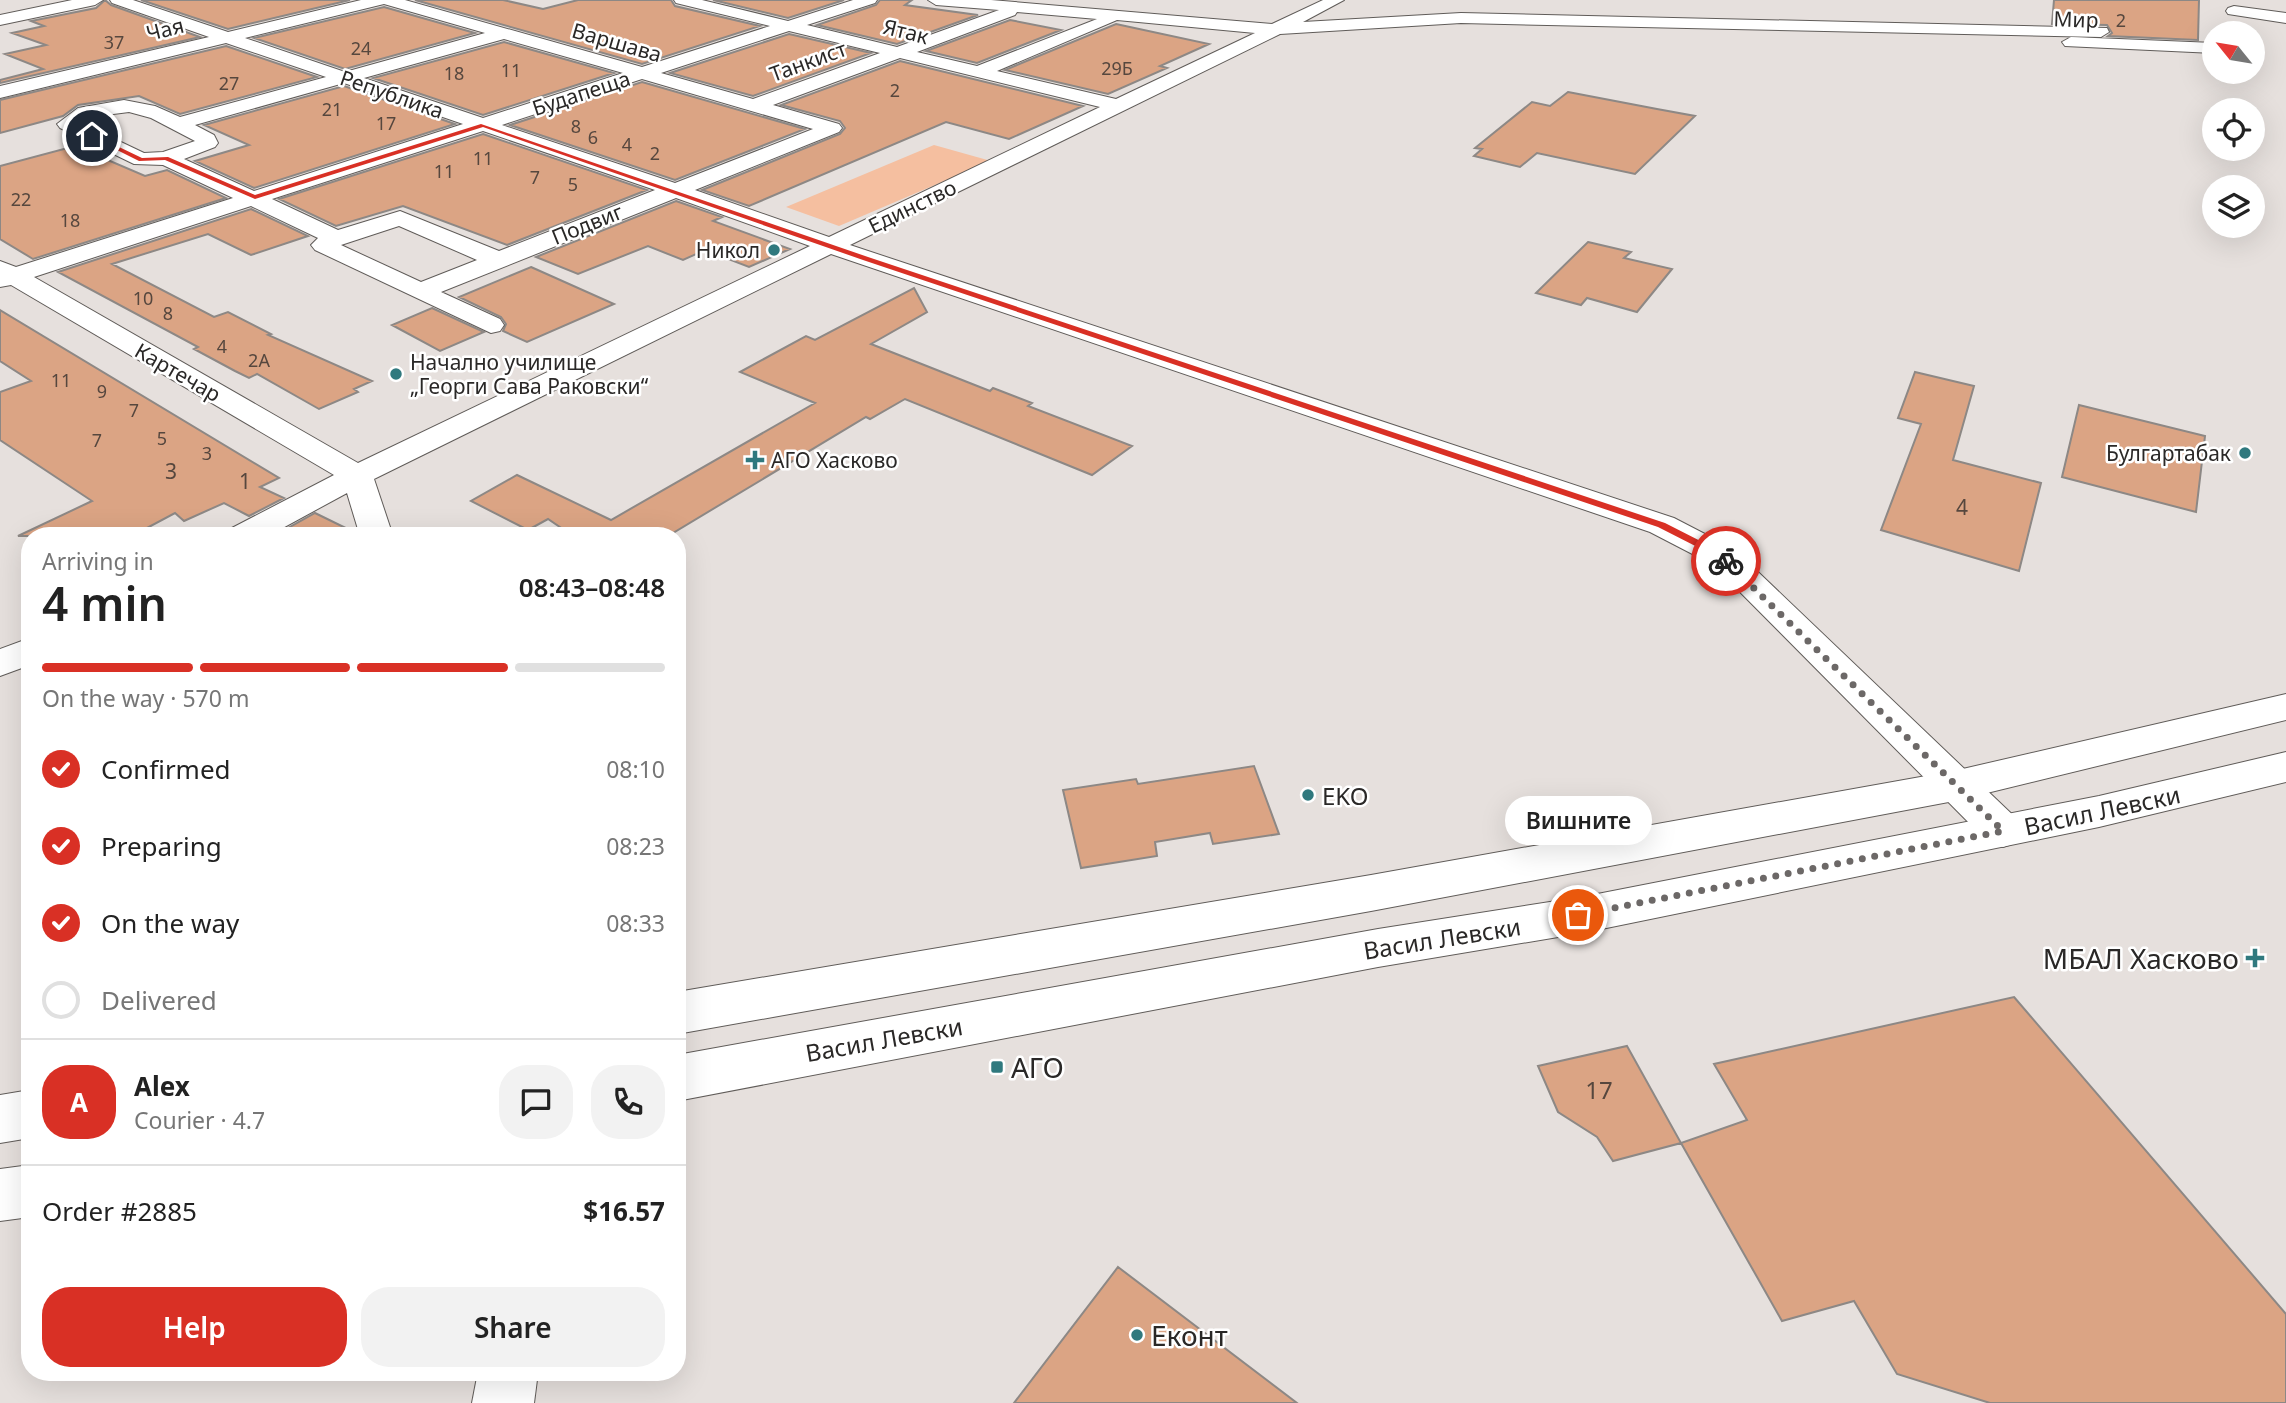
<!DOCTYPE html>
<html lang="en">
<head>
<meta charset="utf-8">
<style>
  body { margin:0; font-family:"Noto Sans",sans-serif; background:#f2f2f2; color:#222; height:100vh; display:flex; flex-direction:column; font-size:26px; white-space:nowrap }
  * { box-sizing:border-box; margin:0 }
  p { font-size:23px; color:#767676 }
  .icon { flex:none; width:38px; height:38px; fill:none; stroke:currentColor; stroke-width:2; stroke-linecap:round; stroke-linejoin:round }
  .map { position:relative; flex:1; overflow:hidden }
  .drawer { position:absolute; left:21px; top:527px; width:665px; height:854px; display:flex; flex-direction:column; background:#fff; border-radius:28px; box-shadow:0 7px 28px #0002 }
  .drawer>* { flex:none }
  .needle { width:46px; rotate:300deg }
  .tools { position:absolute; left:2202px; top:21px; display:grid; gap:14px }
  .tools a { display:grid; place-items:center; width:63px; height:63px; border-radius:50%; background:#fff; box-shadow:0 7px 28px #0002; font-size:35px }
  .pin { position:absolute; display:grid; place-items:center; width:60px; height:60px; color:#fff; margin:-30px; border:4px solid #fff; border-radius:50%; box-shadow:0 2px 7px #0007 }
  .courier { position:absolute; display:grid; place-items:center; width:70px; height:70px; margin:-35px; border:5px solid #d93025; border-radius:50%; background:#fff; color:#222; box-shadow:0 2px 9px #0007 }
  .bubble { position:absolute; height:49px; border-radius:24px; background:#fff; box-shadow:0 7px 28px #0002; font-size:23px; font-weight:600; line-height:49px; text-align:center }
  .summary em { font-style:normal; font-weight:600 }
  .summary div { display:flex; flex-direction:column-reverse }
  .summary { display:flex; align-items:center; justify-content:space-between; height:119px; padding:0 21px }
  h1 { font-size:46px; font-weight:600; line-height:52px }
  .bar { display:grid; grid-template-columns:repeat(4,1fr); gap:10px 7px; align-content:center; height:84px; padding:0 21px }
  .bar i { height:9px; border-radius:5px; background:#e0e0e0 }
  .bar .current { background:#d93025 }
  .bar p { grid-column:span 4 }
  .line { display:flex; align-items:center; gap:18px; padding:0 21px; border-top:2px solid #e0e0e0 }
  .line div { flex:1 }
  .round { display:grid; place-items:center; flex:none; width:74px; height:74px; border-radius:28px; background:#f2f2f2 }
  ol { padding:0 21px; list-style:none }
  li { display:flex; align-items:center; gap:21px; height:77px }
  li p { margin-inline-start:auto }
  li .icon { padding:7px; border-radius:50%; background:#d93025; color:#fff; stroke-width:4 }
  li:last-child { color:#767676 }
  li i { width:38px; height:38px; border:4px solid #e0e0e0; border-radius:50% }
  .primary-button { display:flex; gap:14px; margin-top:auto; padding:14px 21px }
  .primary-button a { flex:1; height:80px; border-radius:28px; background:#d93025; color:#fff; font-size:28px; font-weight:600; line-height:80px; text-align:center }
  .primary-button a+a { background:#f2f2f2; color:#222 }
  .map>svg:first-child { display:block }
  .green { fill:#f5bfa0 }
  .building { fill:#dba484; stroke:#8d8885; stroke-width:2 }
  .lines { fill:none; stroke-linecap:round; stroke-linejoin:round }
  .minor-casing { stroke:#605c59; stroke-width:2 }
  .tertiary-casing { stroke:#605c59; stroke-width:2 }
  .secondary-casing { stroke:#605c59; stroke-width:2 }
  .minor { fill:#fff; fill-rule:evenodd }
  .tertiary { fill:#fff; fill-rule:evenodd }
  .secondary { fill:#fff; fill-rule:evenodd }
  .route { fill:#d93025 }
  .done { stroke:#6c6867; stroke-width:7; stroke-dasharray:0 12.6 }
  .poi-dot { fill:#30797e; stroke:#fff; stroke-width:2.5 }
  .labels { text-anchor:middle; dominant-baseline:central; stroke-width:5; stroke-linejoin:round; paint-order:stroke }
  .far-number-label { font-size:18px; fill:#56473e }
  .far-street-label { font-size:21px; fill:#2a2827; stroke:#fff }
  .far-poi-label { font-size:21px; fill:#2a2827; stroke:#fff; text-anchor:end }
  .number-label { font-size:21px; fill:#56473e }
  .poi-label { font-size:24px; fill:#2a2827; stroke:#fff; text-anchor:start }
  .street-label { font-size:24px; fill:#2a2827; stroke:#fff }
  .near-number-label { font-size:24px; fill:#56473e }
  .near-poi-label { font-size:28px; fill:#2a2827; stroke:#fff; text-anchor:start }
</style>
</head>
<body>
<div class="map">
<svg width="2286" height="1403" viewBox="0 0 2286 1403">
  <rect width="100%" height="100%" fill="#e6e0dd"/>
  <!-- green -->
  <path class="green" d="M934 145 991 161 839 226 786 207Z"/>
  <!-- building -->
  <path class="building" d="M105 0 111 5 200 37 0 83V80L43 69 5 54 46 45 12 33 44 26 31 21 96 8Z
    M141 0H350L228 29Z
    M415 0H503L543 9 578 0H671L675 6 760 26 642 64Z
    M713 0H844L788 18Z
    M880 0H912L905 5 978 15 897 44 817 25 876 5Z
    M2054 0H2199L2198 40 2108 36 2112 33 2107 25 2052 24Z
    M384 7 475 33 345 69 254 38Z
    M1010 20 1061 30 977 63 926 51Z
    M1116 24 1209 44 1160 66 1167 68 1108 94 1005 70Z
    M789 34 871 53 753 96 670 73Z
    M504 42 614 73 483 115 373 78Z
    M226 46 317 77 180 114 139 96 78 105 63 116 0 133V100Z
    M900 61 1083 106 1009 139 946 122 749 206 702 190 840 134 845 128 840 121 781 105Z
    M642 82 805 129 675 180 510 125Z
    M344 86 455 124 254 188 195 161 249 145 204 125Z
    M1568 92 1657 109 1695 116 1635 174 1537 153 1520 167 1474 156 1482 149 1475 148 1532 102 1550 106Z
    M483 134 647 190 507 245 403 206 336 226 279 199Z
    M75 146 145 176 167 170 226 198 33 259 0 239V166Z
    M676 201 722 217 713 221 790 249 749 267 705 250 683 260 648 246 578 274 536 257Z
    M251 209 308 236 251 255 208 234 112 264 214 317 228 312 271 334 268 335 372 381 354 389 358 392 319 409 257 374 249 378 235 371 194 349 198 347 58 272Z
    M1588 242 1631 252 1624 258 1672 269 1637 312 1587 298 1581 305 1536 293Z
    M531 267 614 304 527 342 503 331 506 324 501 317 459 297Z
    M914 288 927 312 871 344 990 391 993 388 1032 403 1028 406 1132 446 1092 475 905 399 870 419 866 417 668 536H573L548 519 528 530 471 501 517 475 611 520 815 403 740 372 806 336 815 340Z
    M432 308 484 332 440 351 392 325Z
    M0 310 279 478 260 487 284 498 249 516 224 503 184 521 175 513 132 536H18L92 501 0 440V392L31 381 0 361Z
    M1915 372 1974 386 1953 460 2041 483 2019 571 1881 530 1921 424 1898 418Z
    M2079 405 2205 436 2196 512 2062 477Z
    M315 513 356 533 357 536H288L281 532Z
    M1254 766 1279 834 1213 844 1210 833 1155 842 1157 856 1081 868 1063 790 1136 779 1138 784Z
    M2014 997 2286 1314V1403H1990L1897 1374 1854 1301 1782 1321 1681 1143 1747 1120 1714 1064Z
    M1627 1046 1681 1143 1613 1161 1597 1137 1558 1112 1538 1066Z
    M1118 1267 1297 1403H1014Z"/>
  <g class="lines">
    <!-- minor casing -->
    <g class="minor-casing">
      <path id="minor" d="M72 0H103L95 5 0 25V15Z
        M110 0H133L228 32 361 0H405L642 67 770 26 676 3 674 0H702L788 21 853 0H877L875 3 807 25 897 47 999 10 936 5 928 0H991L1272 24 1323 0H1344L1303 22 1461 13 2107 28 2109 32 2101 37 1461 23 1280 34 850 245 1674 518 1728 546 1757 571 2018 820 2024 831 2018 842 2003 847 1988 842 1733 585 1704 560 1650 532 831 254 374 479 393 536H360L347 493 268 536H226L230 529 334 475 11 285 0 287V261L16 267 233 198 163 165 134 164 60 128 57 124 78 108 124 100 155 106 180 117 326 77 226 43 0 98V86L209 37 112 3ZM384 4 485 33 345 72 245 38ZM1017 12 1097 19 977 66 917 52 1015 15ZM1117 20 1255 33 1116 99 997 71ZM789 31 880 53 753 99 661 73ZM504 39 623 73 483 118 364 78ZM900 58 1100 107 829 237 695 190 839 132 842 128 839 124 773 105ZM642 79 813 129 675 183 502 125ZM344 83 463 124 254 191 184 159 215 147 218 143 214 135 195 125ZM129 112 151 118 195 141 163 152 144 153 81 123 90 117ZM483 131 655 190 499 251 400 211 338 230 272 199ZM676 198 810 246 358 463 34 277 251 206 318 238 311 245 315 250 491 333 500 331 504 325 500 319 441 292ZM399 226 477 260 421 282 341 245Z
        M2234 6 2286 13V23L2228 14 2226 11 2228 8Z
        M2071 37 2214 43V53L2065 46 2062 42Z
        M30 638V665L0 676V649Z"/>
    </g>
    <!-- tertiary casing -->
    <g class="tertiary-casing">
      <path id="tertiary" d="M478 1372H538L534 1403H472Z"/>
    </g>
    <!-- secondary casing -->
    <g class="secondary-casing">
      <path id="secondary" d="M2286 694V720L1954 801 1371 911 677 1034V992L1371 875 1954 771Z
        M2286 752V782L2099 827 1582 933 1378 967 677 1101V1055L1378 929 1582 897 2099 796Z
        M30 1090V1138L0 1143V1095Z
        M30 1165V1217L0 1221V1169Z"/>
    </g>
    <!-- minor -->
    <use href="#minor" class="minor"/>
    <!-- tertiary -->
    <use href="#tertiary" class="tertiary"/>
    <!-- secondary -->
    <use href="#secondary" class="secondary"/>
  </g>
  <!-- route -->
  <path class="route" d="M481 124 868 257 1665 523 1720 551 1731 561 1722 564 1713 555 1658 527 863 260 483 127 255 199 165 160 139 161 89 136 94 135 142 158 168 157 255 195Z"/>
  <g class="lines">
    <!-- done -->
    <path class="done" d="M1578 915 2003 831 1726 561"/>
  </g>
  <!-- markers -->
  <g class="poi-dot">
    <circle cx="774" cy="250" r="7"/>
    <circle cx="396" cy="374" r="7"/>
    <circle cx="2245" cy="453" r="7"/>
    <path d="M751.5 449.5h7v7h7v7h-7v7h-7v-7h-7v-7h7z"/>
    <circle cx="1308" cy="795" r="7"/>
    <path d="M2251.5 947.5h7v7h7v7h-7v7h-7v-7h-7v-7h7z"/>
    <rect x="990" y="1060" width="14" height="14" rx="3.5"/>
    <circle cx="1137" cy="1335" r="7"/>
  </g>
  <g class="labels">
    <!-- far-number labels -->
    <g class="far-number-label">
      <text x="2121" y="20">2</text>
      <text x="114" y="42">37</text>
      <text x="361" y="48">24</text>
      <text x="1117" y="68">29Б</text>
      <text x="511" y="70">11</text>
      <text x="454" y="73">18</text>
      <text x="229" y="83">27</text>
      <text x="895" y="90">2</text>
      <text x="332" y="109">21</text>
      <text x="386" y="123">17</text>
      <text x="576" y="126">8</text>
      <text x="593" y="137">6</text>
      <text x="627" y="144">4</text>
      <text x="655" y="153">2</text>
      <text x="483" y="158">11</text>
      <text x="444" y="171">11</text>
      <text x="535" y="177">7</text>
      <text x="573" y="184">5</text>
      <text x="21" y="199">22</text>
      <text x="70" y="220">18</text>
      <text x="143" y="298">10</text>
      <text x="168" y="313">8</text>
      <text x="222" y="346">4</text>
      <text x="259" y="360">2А</text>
      <text x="61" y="380">11</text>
      <text x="102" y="391">9</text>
      <text x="134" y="410">7</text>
      <text x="162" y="438">5</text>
      <text x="97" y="440">7</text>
      <text x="207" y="453">3</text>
    </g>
    <!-- far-street labels -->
    <g class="far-street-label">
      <text transform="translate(2076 19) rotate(2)">Мир</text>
      <text transform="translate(165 29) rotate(-14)">Чая</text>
      <text transform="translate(906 31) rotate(14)">Ятак</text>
      <text transform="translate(617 42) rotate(16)">Варшава</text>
      <text transform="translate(808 61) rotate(-20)">Танкист</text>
      <text transform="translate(581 93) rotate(-18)">Будапеща</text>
      <text transform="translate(392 94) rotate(19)">Република</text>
      <text transform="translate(912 206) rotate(-26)">Единство</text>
      <text transform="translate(587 224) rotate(-22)">Подвиг</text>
      <text transform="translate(178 372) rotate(30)">Картечар</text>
    </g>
    <!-- far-poi labels -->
    <g class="far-poi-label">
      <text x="760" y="250">Никол</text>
      <text x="410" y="362" text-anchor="start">Начално училище<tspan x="410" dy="24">„Георги Сава Раковски“</tspan></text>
      <text x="2231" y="453">Булгартабак</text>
      <text x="771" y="460" text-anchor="start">АГО Хасково</text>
    </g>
    <!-- number labels -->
    <g class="number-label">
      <text x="171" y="471">3</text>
      <text x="245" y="481">1</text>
      <text x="1962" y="507">4</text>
    </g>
    <!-- poi labels -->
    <g class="poi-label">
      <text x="1322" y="795">EKO</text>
    </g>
    <!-- street labels -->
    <g class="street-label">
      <text transform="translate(2102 810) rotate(-12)">Васил Левски</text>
      <text transform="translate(1442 938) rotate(-9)">Васил Левски</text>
      <text transform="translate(884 1039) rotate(-10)">Васил Левски</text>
    </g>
    <!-- near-number labels -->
    <g class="near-number-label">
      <text x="1599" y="1089">17</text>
    </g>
    <!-- near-poi labels -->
    <g class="near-poi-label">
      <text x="2239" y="958" text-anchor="end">МБАЛ Хасково</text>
      <text x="1011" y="1067">АГО</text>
      <text x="1151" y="1335">Еконт</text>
    </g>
  </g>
</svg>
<div class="tools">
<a><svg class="needle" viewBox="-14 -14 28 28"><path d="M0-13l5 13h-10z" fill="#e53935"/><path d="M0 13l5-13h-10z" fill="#767676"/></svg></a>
<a><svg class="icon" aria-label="locate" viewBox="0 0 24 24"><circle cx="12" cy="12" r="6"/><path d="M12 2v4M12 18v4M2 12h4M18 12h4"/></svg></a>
<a><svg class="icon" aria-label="layers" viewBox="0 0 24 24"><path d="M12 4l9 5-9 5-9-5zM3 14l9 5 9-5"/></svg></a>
</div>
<div class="pin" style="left:1578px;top:915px;background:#ea580c"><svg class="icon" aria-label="bag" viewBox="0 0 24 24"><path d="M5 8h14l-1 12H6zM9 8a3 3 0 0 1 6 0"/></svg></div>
<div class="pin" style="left:92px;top:136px;background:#1f2937"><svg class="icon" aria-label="home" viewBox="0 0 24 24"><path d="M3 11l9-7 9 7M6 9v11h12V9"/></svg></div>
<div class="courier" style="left:1726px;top:561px"><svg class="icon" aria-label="bike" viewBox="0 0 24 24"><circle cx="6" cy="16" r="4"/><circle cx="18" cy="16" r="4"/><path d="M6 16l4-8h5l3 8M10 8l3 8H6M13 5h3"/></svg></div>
<div class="bubble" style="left:1505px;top:796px;width:147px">Вишните</div>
<section class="drawer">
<div class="summary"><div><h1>4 min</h1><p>Arriving in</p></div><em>08:43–08:48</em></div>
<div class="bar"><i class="current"></i><i class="current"></i><i class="current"></i><i></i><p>On the way · 570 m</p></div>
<ol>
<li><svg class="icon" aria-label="check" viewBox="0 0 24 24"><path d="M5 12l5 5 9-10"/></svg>Confirmed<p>08:10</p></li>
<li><svg class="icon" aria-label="check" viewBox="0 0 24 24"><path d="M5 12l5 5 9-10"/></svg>Preparing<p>08:23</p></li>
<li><svg class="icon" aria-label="check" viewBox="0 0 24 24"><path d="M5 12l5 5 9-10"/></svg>On the way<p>08:33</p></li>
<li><i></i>Delivered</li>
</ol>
<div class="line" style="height:126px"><b class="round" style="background:#d93025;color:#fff">A</b><div><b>Alex</b><p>Courier · 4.7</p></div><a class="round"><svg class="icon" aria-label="chat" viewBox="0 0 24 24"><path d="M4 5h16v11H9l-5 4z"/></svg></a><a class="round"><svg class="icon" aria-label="phone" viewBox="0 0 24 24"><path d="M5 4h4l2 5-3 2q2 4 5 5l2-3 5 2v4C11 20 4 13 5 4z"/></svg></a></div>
<div class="line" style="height:91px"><div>Order #2885</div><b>$16.57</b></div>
<div class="primary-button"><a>Help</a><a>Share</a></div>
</section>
</div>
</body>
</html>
